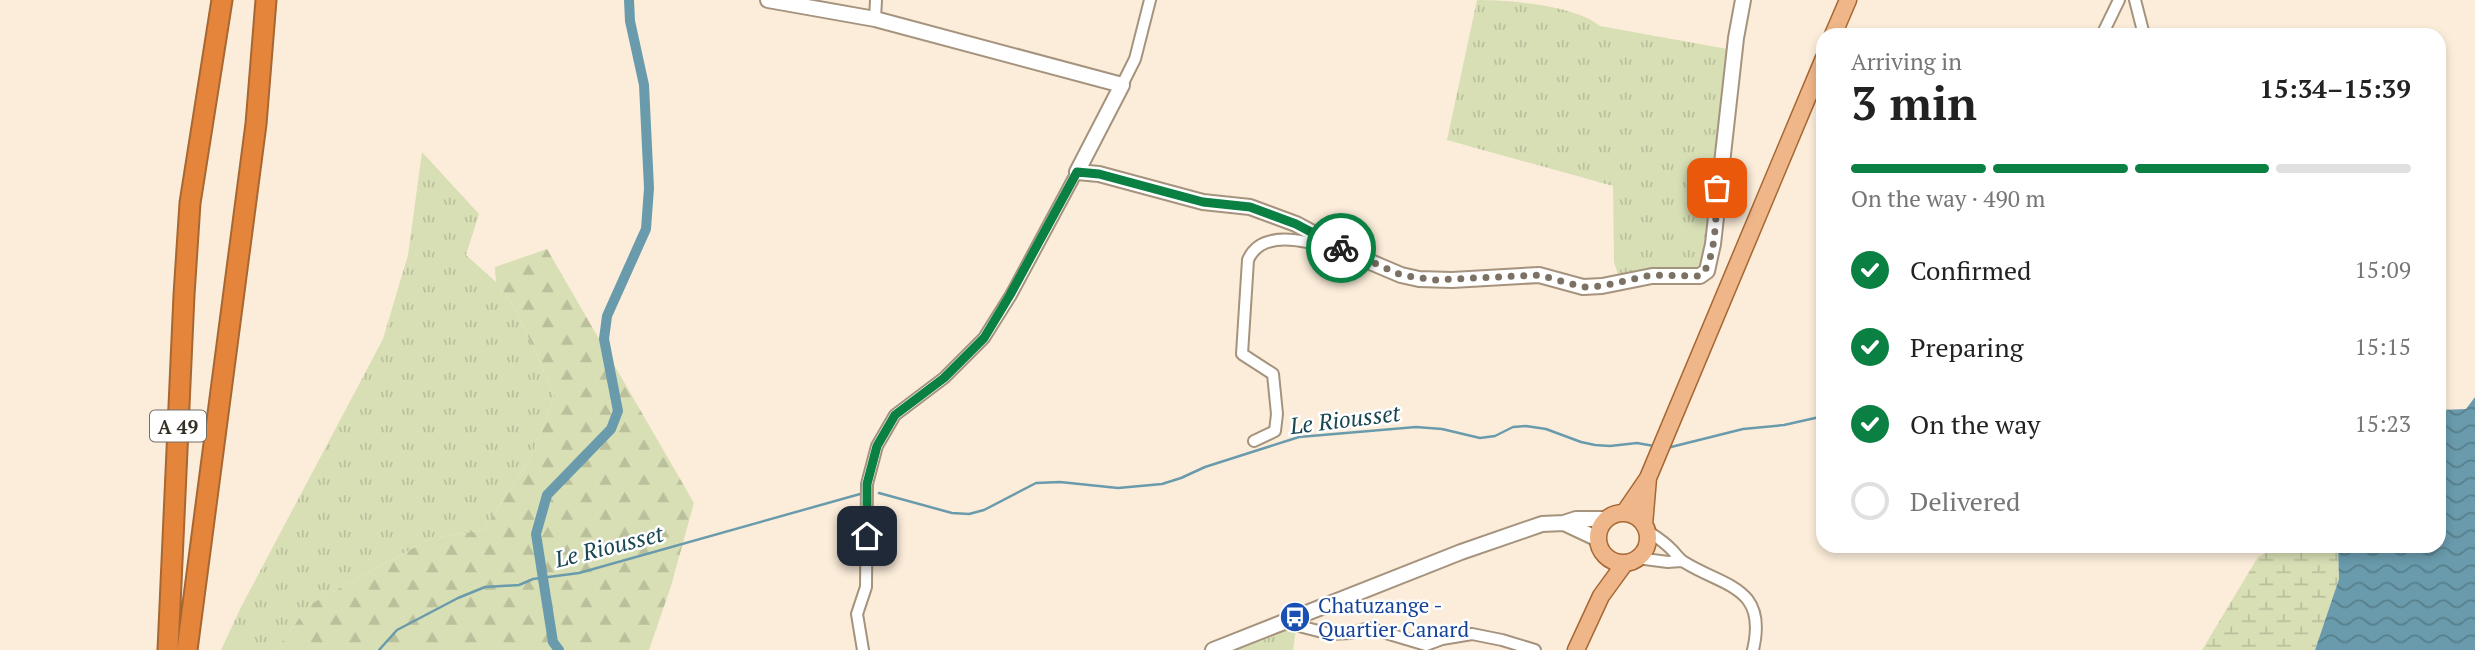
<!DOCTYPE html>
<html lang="en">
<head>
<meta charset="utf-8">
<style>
  body { margin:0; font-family:"PT Serif",serif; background:#f6f6f6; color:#222; height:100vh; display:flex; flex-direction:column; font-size:26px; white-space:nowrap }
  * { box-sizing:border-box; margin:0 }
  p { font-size:23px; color:#767676 }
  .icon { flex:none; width:38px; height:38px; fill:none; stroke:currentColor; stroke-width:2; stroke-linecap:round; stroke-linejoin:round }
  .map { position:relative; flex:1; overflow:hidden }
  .side { position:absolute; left:1816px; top:28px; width:630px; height:525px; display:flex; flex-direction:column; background:#fff; border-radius:21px; box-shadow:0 4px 10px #0003 }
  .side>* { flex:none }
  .pin { position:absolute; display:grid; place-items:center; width:60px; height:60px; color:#fff; margin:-30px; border-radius:14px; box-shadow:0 4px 10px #0006 }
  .courier { position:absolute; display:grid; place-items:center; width:70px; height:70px; margin:-35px; border:5px solid #0b8043; border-radius:50%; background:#fff; color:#222; box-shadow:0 2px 9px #0007 }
  .head em { font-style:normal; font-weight:700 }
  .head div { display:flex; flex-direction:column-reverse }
  .head { display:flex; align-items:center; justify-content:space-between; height:119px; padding:0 35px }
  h1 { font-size:46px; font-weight:700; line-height:52px }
  .bar { display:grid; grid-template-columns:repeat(4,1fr); gap:10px 7px; align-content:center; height:84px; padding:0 35px }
  .bar i { height:9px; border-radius:5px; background:#e0e0e0 }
  .bar .selected { background:#0b8043 }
  .bar p { grid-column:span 4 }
  ol { padding:0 35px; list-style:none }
  li { display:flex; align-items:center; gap:21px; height:77px }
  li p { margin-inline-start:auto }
  li .icon { padding:7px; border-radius:50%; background:#0b8043; color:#fff; stroke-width:4 }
  li:last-child { color:#767676 }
  li i { width:38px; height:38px; border:4px solid #e0e0e0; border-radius:50% }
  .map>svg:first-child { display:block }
  .grass { fill:url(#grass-tufts) }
  .forest { fill:url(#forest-firs) }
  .wetland { fill:url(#wetland-marsh) }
  .water { fill:url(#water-waves) }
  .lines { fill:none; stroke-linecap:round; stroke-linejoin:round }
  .stream { stroke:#699bac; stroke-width:2.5 }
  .canal { stroke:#699bac; stroke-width:10 }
  .street-casing { stroke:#a5937d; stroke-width:14 }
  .secondary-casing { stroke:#a5937d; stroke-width:18 }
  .primary-casing { stroke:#a76733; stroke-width:19 }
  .highway-casing { stroke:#a76733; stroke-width:23 }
  .street { stroke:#fff; stroke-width:10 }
  .secondary { stroke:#fff; stroke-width:14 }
  .primary { stroke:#efb689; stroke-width:16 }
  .highway { stroke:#e4853b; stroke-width:19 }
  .done { stroke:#7b7164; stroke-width:7; stroke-dasharray:0 12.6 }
  .route { stroke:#0b8043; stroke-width:9 }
  .labels { text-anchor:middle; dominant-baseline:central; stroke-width:5; stroke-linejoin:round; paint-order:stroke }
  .shield { fill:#fff; stroke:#726d66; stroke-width:2 }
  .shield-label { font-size:19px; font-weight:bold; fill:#352e25 }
  .transit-label { font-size:21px; fill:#164399; stroke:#fff; text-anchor:start }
  .water-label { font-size:23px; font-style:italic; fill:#1a4654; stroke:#fff }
</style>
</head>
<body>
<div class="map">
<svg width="2475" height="650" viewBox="0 0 2475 650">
  <defs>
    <pattern id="grass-tufts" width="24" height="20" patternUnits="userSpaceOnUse" patternTransform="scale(1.75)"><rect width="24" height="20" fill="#d8dfb5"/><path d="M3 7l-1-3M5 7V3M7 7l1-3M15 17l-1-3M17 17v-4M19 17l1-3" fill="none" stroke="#bac09c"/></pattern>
    <pattern id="forest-firs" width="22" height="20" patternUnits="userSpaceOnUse" patternTransform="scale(1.75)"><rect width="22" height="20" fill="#d8dfb5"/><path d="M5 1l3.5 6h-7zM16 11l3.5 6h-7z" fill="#bac09c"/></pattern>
    <pattern id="wetland-marsh" width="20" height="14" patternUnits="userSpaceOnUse" patternTransform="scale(1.75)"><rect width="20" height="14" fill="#d8dfb5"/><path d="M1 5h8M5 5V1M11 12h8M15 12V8" fill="none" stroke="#bac09c"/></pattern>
    <pattern id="water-waves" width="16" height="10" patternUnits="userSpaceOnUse" patternTransform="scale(1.75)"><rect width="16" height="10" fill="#699bac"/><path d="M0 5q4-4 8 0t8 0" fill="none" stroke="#577f8c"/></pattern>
  </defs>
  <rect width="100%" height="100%" fill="#fcedda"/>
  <!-- grass -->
  <path class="grass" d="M1477 0C1510 0 1574 5 1600 26L1733 50 1706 258 1701 271 1619 278 1614 262 1613 186 1447 140Z
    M422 152 479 214 466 255 496 282 516 310 555 396 531 456 484 530 432 538 309 605 276 650H221L241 607 383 339 408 255Z
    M1287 628 1296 629 1293 650H1234Z"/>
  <!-- forest -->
  <path class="forest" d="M547 249 694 503 671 586 649 650H276L309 605 432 538 484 530 531 456 555 396 516 310 496 282 495 267Z"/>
  <!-- wetland -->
  <path class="wetland" d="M2280 546H2338L2339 579 2315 650H2202L2258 557Z"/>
  <!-- water -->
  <path class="water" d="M2475 397V650H2315L2339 579 2338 546H2440V410L2466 409Z"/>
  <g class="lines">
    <!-- stream -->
    <path class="stream" d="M1667 448 1743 429 1784 425 1824 416
      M879 493 952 513 969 514 984 510 1036 483 1060 482 1118 488 1162 484 1181 478 1205 467 1299 437 1416 427 1442 429 1480 438 1495 436 1513 427 1526 426 1546 429 1581 442 1595 445 1610 446 1637 443 1654 446
      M379 650 397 630 458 598 485 587 519 585 533 579 579 573 860 494"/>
    <!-- canal -->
    <path class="canal" d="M559 650 553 642 536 534 547 495 611 429 618 411 604 339 607 316 646 229 649 188 644 85 630 21 629 0"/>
    <!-- street casing -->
    <g class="street-casing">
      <path id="street" d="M2135 0 2144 35
        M875 19 876 0
        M2102 35 2119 0
        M1122 85 1135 59 1150 0
        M1254 441 1275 431 1277 414 1273 374 1242 354 1248 260C1262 227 1312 242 1337 251
        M1646 530C1655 536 1665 542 1672 550 1676 554 1679 559 1684 562 1724 587 1768 586 1753 650
        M1637 558 1668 562 1681 561
        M1295 617 1299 626 1330 634 1351 633 1369 628 1426 645 1442 639 1472 634 1502 640 1535 650
        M863 650 857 614 866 587 867 484 877 446 895 415 944 378 984 338 1011 295 1077 172"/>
    </g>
    <!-- secondary casing -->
    <g class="secondary-casing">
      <path id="secondary" d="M768 0 875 19 1122 85 1077 172 1099 174 1203 202 1250 207 1296 224 1354 255 1401 275 1419 279 1452 280 1539 275 1583 287 1602 286 1652 276H1700L1707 271 1713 244 1736 38 1743 0
        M1564 523 1598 539
        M1213 650 1461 552 1542 524 1564 523 1576 519H1607"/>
    </g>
    <!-- primary casing -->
    <g class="primary-casing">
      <path id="primary" d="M1833 35 1848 0
        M1624 513 1648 478 1824 58
        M1598 538a25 25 0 1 1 50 0a25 25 0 1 1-50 0Z
        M1644 525 1648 478
        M1576 650 1601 596 1625 563"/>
    </g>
    <!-- highway casing -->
    <g class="highway-casing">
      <path id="highway" d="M168 650 184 295 190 203 222 0
        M187 650 256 124 266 0"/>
    </g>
    <!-- street -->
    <use href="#street" class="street"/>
    <!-- secondary -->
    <use href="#secondary" class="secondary"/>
    <!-- primary -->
    <use href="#primary" class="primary"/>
    <!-- highway -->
    <use href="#highway" class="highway"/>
  </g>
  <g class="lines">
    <!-- done -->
    <path class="done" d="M1341 248 1401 275 1434 280 1539 275 1583 287 1602 286 1652 275 1700 276C1717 262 1716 209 1717 188"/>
    <!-- route -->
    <path class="route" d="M867 536V484L877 446 895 415 944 378 984 338 1010 295 1077 172 1099 174 1203 202 1250 207 1296 224 1341 248"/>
  </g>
  <!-- icons -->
  <defs>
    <g id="bus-disc" transform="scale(1.575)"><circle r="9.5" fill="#1a4fb4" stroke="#fff"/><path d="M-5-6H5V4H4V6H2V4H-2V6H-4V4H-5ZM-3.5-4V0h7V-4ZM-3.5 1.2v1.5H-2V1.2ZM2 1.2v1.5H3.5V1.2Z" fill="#fff"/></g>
  </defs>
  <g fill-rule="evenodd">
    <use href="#bus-disc" x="1295" y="617"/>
  </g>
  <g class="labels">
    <!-- shield labels -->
    <rect class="shield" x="150" y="410.5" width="56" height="31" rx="5"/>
    <g class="shield-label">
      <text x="178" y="426">A 49</text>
    </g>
    <!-- transit labels -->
    <g class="transit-label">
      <text x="1318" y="605">Chatuzange -<tspan x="1318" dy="24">Quartier Canard</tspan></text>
    </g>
    <!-- water labels -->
    <g class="water-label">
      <text transform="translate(1345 419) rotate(-7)">Le Riousset</text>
      <text transform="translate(609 546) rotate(-14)">Le Riousset</text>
    </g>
  </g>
</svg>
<div class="pin" style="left:1717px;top:188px;background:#ea580c"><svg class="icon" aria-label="bag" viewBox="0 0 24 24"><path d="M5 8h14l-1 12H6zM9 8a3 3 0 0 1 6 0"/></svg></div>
<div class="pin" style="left:867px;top:536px;background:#1f2937"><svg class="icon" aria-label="home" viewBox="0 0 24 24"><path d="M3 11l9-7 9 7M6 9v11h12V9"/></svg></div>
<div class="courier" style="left:1341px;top:248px"><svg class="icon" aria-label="bike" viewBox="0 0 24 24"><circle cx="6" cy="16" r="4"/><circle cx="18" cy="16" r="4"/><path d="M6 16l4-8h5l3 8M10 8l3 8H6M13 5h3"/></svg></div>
<section class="side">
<div class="head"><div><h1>3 min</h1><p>Arriving in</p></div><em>15:34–15:39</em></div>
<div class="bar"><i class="selected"></i><i class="selected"></i><i class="selected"></i><i></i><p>On the way · 490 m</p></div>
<ol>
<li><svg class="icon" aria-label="check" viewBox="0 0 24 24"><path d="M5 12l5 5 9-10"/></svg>Confirmed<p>15:09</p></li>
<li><svg class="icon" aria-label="check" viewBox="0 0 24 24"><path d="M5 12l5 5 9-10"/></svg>Preparing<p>15:15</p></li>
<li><svg class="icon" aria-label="check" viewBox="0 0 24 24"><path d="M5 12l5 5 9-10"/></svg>On the way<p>15:23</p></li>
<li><i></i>Delivered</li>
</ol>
</section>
</div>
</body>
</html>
